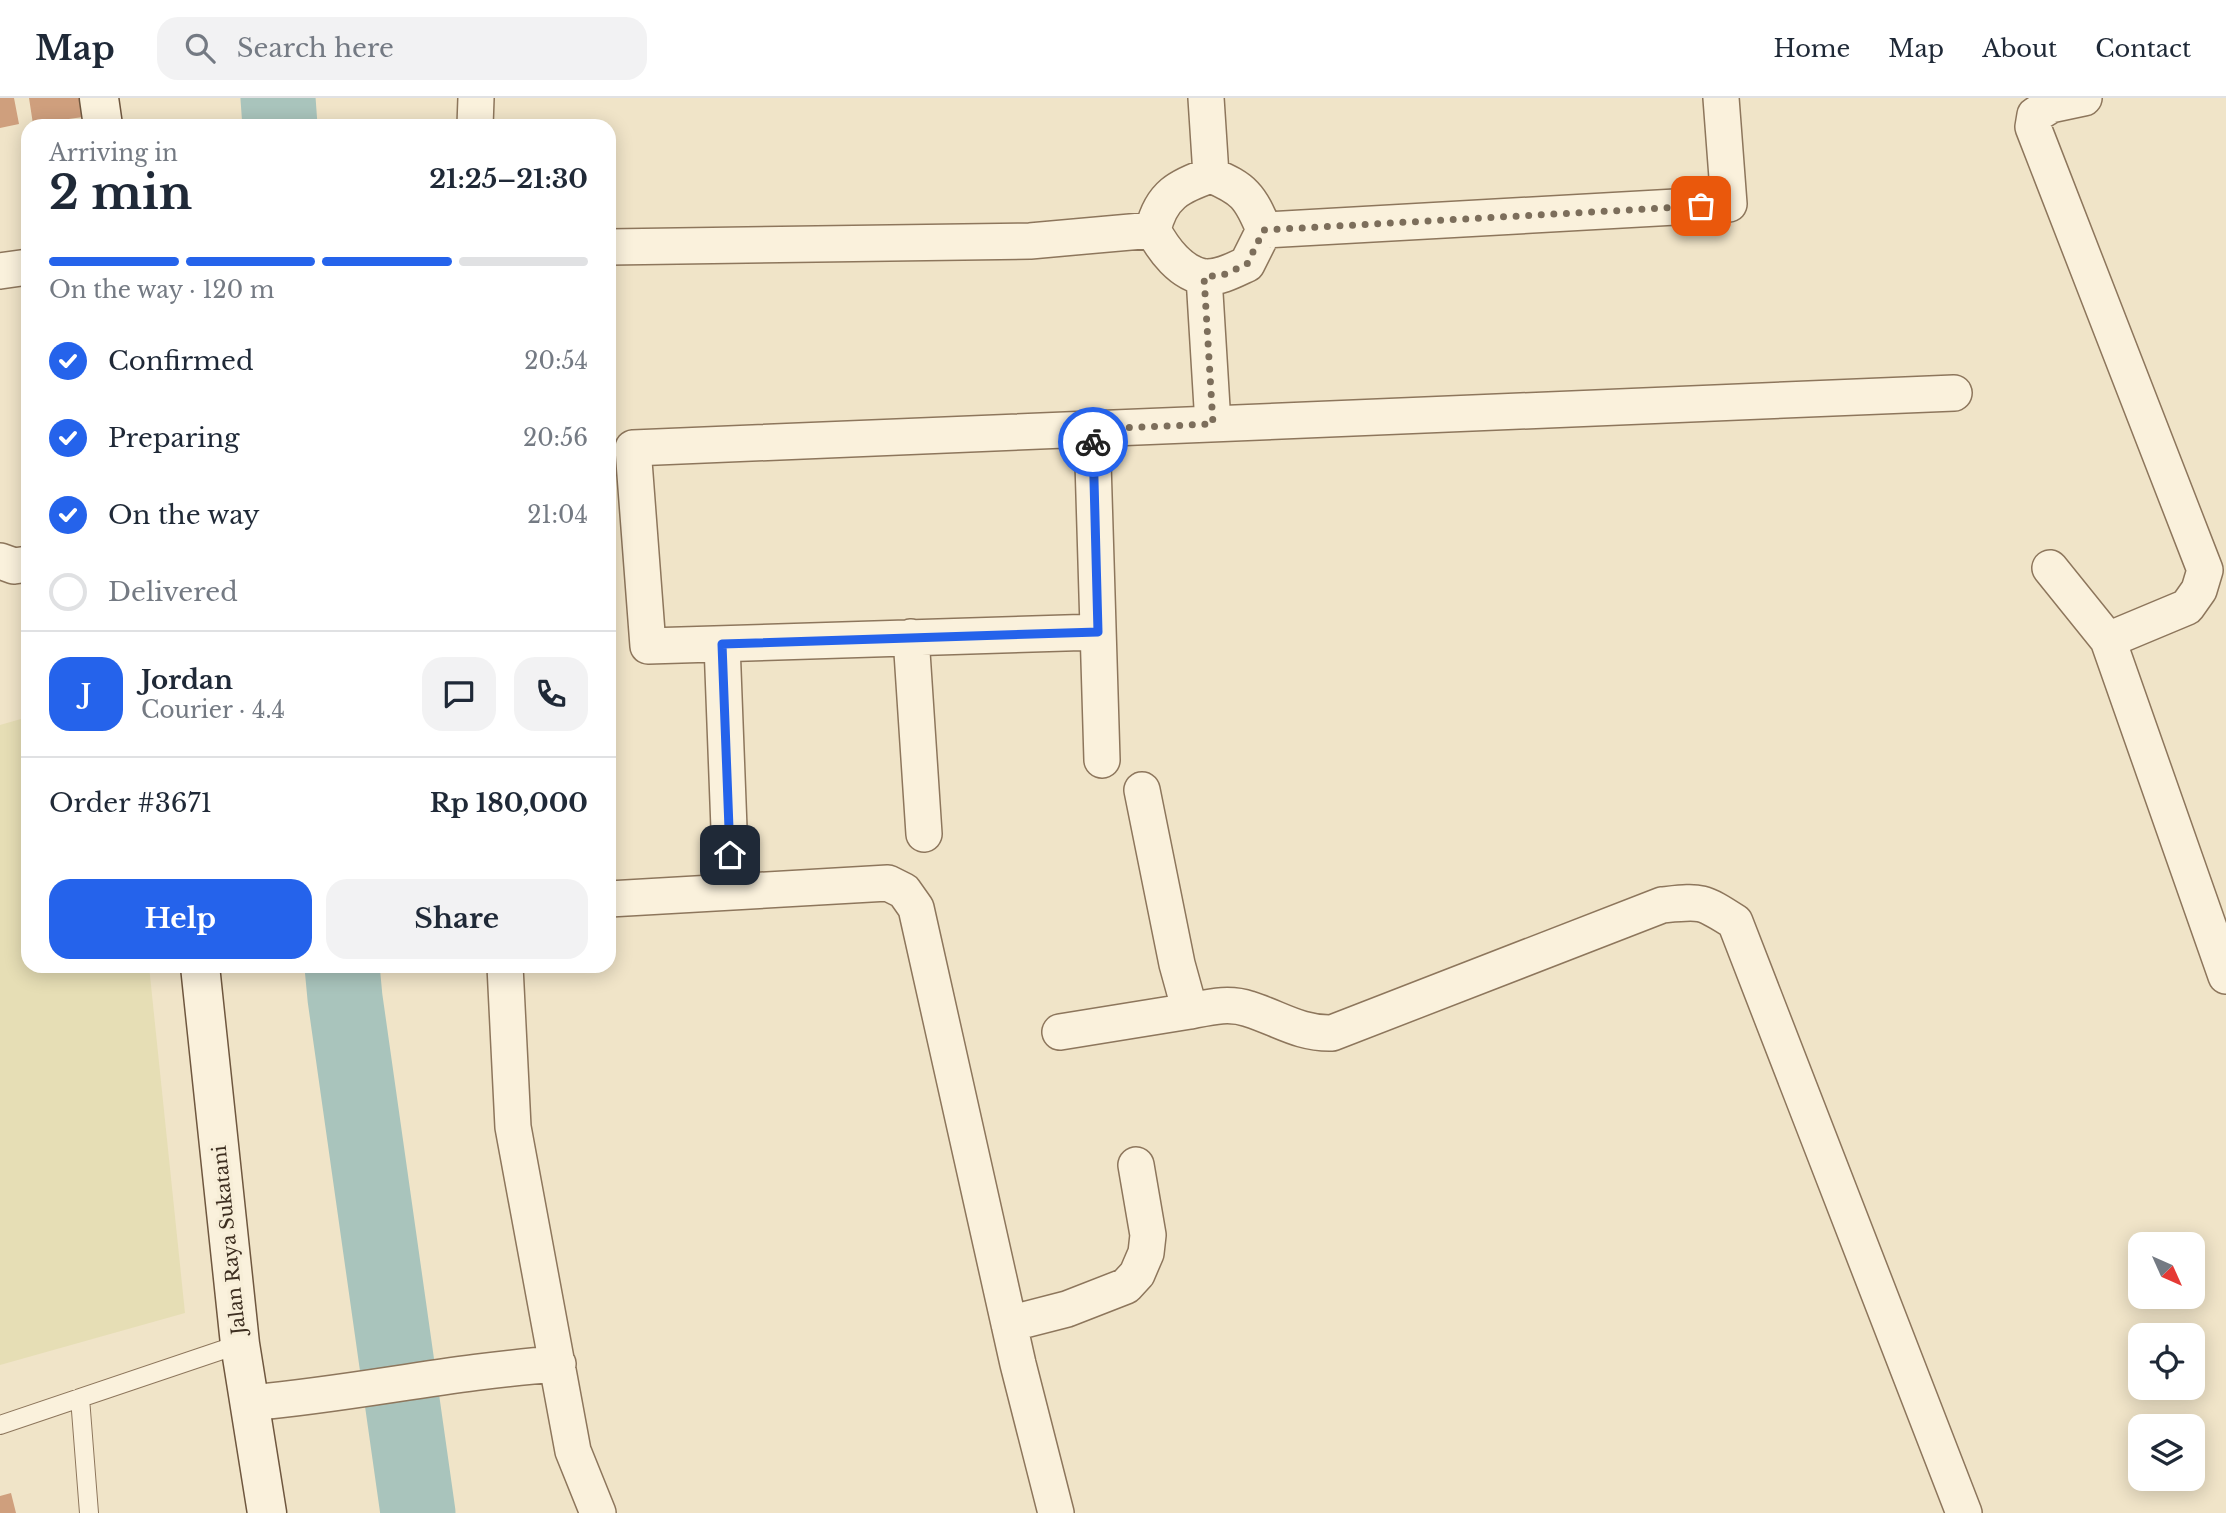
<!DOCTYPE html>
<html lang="en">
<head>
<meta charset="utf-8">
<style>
  body { margin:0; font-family:"Libre Baskerville",serif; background:#f2f2f3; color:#1f2937; height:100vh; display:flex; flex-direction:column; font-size:26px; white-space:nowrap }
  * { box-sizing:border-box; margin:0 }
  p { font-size:23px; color:#747a83 }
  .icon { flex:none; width:38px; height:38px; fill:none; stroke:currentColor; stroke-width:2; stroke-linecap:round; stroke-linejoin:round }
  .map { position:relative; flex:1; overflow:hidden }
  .details { position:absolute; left:21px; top:21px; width:595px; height:854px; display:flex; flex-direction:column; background:#fff; border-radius:21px; box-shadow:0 4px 18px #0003 }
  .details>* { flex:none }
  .needle { width:46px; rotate:135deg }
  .tools { position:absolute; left:2128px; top:1134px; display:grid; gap:14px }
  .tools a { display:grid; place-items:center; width:77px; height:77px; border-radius:14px; background:#fff; box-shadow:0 4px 18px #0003; font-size:35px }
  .pin { position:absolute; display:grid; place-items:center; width:60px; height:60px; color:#fff; margin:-30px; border-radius:14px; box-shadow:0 4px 10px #0006 }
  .courier { position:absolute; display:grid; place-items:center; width:70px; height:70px; margin:-35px; border:5px solid #2563eb; border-radius:50%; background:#fff; color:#222; box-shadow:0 2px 9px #0007 }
  .overview em { font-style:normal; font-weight:800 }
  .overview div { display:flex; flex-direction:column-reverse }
  .overview { display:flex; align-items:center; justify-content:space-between; height:119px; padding:0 28px }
  h1 { font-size:46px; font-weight:800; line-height:52px }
  .bar { display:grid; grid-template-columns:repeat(4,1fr); gap:10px 7px; align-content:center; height:84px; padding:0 28px }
  .bar i { height:9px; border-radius:5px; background:#e0e1e3 }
  .bar .active { background:#2563eb }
  .bar p { grid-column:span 4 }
  .line { display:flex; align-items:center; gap:18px; padding:0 28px; border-top:2px solid #e0e1e3 }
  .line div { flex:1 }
  .round { display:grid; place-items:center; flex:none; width:74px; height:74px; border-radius:21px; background:#f2f2f3 }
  ol { padding:0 28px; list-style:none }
  li { display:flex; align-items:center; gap:21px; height:77px }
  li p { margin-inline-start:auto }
  li .icon { padding:7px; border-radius:50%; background:#2563eb; color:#fff; stroke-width:4 }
  li:last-child { color:#747a83 }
  li i { width:38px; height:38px; border:4px solid #e0e1e3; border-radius:50% }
  .action { display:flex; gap:14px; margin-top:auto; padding:14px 28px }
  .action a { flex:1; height:80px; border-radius:21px; background:#2563eb; color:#fff; font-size:28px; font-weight:800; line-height:80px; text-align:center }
  .action a+a { background:#f2f2f3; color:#1f2937 }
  header { display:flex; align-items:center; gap:42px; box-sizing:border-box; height:98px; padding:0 35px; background:#fff; border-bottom:2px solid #e0e1e3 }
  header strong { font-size:33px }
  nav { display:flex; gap:38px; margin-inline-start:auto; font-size:24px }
  .search { width:490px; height:63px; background:#f2f2f3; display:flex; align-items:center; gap:18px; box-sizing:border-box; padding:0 24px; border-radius:21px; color:#747a83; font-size:26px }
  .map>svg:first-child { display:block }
  .farmland { fill:#e6deb5 }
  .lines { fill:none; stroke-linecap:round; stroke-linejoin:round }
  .river { stroke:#a9c4bc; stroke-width:75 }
  .building { fill:#cf9f7d }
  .lane-casing { stroke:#8d765c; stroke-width:20 }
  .street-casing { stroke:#8d765c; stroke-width:38 }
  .secondary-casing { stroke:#6f573f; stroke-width:41 }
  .lane { stroke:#faf1dc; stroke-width:18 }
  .street { stroke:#faf1dc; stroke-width:35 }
  .secondary { stroke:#faf1dc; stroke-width:38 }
  .done { stroke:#7c6e5b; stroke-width:7; stroke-dasharray:0 12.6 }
  .route { stroke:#2563eb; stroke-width:9 }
  .labels { text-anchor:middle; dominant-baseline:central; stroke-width:7; stroke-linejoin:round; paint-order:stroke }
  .street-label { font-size:19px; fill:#3d2e20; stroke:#f7eed8 }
</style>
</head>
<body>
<header>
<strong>Map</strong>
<div class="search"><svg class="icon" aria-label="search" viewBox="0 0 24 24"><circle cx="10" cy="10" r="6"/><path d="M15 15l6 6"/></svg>Search here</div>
<nav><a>Home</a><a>Map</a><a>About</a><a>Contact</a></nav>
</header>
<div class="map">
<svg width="2226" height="1415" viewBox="0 0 2226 1415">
  <rect width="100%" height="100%" fill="#f0e4c8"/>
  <!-- farmland -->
  <path class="farmland" d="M28 619V868H149L185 1215 0 1267V627Z"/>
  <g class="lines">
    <!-- river -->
    <path class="river" d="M278 0 280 28
      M342 868 345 900 418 1415"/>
  </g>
  <!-- building -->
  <path class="building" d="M0 0H14L19 26 0 30Z
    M29 0H80L83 19 33 26Z
    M11 1395 16 1415H0V1398Z"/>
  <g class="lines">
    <!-- lane casing -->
    <g class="lane-casing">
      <path id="lane" d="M80 1300 89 1415
        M0 1327 240 1246"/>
    </g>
    <!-- street casing -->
    <g class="street-casing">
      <path id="street" d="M2084 0 2051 7 2035 17 2033 29 2205 472 2199 492 2187 509 2108 542
        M475 28 476 0
        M1211 77C1244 91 1250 98 1264 132
        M1153 132C1163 151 1181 176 1205 179 1220 180 1234 172 1247 166L1264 132 1729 106 1721 0
        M609 149 1030 143 1153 132C1161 97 1179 88 1211 77L1206 0
        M0 173 28 169
        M1204 179 1213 326
        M1092 331 1102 662
        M0 463 14 468 28 466
        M2050 470 2108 542 2226 878
        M1098 534 648 548 633 350 1954 295
        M911 539 924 736
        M722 546 730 757
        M1142 692 1177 866 1190 913C1210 909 1229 904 1249 911 1278 920 1300 936 1332 935L1662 807C1701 803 1701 802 1735 824L1964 1415
        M609 801 888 785 904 793 916 810 1018 1266 1056 1415
        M505 868 513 1029 573 1353 598 1415
        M1060 934 1190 913
        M1009 1226 1067 1211 1126 1188 1137 1176 1146 1155 1148 1137 1136 1067
        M250 1305C353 1296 455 1273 558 1266"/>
    </g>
    <!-- secondary casing -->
    <g class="secondary-casing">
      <path id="secondary" d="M99 0 103 28
        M200 868 240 1246 267 1415"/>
    </g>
    <!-- lane -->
    <use href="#lane" class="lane"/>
    <!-- street -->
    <use href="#street" class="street"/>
    <!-- secondary -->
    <use href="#secondary" class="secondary"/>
  </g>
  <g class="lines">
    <!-- done -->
    <path class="done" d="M1093 344 1092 331 1213 326 1204 179 1223 177 1247 166 1264 132 1701 108"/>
    <!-- route -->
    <path class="route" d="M730 757 722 546 1098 534 1093 344"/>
  </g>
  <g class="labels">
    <!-- street labels -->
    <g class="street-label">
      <text transform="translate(229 1142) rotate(-96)">Jalan Raya Sukatani</text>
    </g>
  </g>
</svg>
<div class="tools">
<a><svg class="needle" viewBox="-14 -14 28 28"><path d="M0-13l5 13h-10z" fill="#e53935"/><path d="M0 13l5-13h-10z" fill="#747a83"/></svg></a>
<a><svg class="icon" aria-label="locate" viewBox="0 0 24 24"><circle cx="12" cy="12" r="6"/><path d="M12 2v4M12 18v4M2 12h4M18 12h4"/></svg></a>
<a><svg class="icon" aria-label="layers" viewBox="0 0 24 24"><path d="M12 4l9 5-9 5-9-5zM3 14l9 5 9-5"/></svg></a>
</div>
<div class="pin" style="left:1701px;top:108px;background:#ea580c"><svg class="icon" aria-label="bag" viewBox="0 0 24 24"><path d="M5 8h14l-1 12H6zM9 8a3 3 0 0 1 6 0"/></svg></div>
<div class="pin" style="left:730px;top:757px;background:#1f2937"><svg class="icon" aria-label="home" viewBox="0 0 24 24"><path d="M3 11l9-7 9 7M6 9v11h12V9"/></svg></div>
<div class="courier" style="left:1093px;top:344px"><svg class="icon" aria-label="bike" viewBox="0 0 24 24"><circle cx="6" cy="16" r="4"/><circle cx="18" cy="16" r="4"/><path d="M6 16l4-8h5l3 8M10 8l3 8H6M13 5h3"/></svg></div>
<section class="details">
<div class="overview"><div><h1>2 min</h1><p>Arriving in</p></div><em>21:25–21:30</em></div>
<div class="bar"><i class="active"></i><i class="active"></i><i class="active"></i><i></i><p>On the way · 120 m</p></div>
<ol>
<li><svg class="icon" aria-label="check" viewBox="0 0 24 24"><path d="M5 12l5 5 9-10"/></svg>Confirmed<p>20:54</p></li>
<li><svg class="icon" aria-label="check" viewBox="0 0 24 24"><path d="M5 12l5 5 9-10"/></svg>Preparing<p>20:56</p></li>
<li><svg class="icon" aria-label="check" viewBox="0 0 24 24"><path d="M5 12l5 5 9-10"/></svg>On the way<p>21:04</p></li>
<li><i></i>Delivered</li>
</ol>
<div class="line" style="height:126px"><b class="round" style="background:#2563eb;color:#fff">J</b><div><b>Jordan</b><p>Courier · 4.4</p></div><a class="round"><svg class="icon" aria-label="chat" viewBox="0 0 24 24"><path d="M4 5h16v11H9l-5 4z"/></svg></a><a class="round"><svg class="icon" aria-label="phone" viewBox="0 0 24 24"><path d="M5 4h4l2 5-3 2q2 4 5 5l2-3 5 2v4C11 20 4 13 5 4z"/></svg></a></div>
<div class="line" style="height:91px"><div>Order #3671</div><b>Rp 180,000</b></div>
<div class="action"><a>Help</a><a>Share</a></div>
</section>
</div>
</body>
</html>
